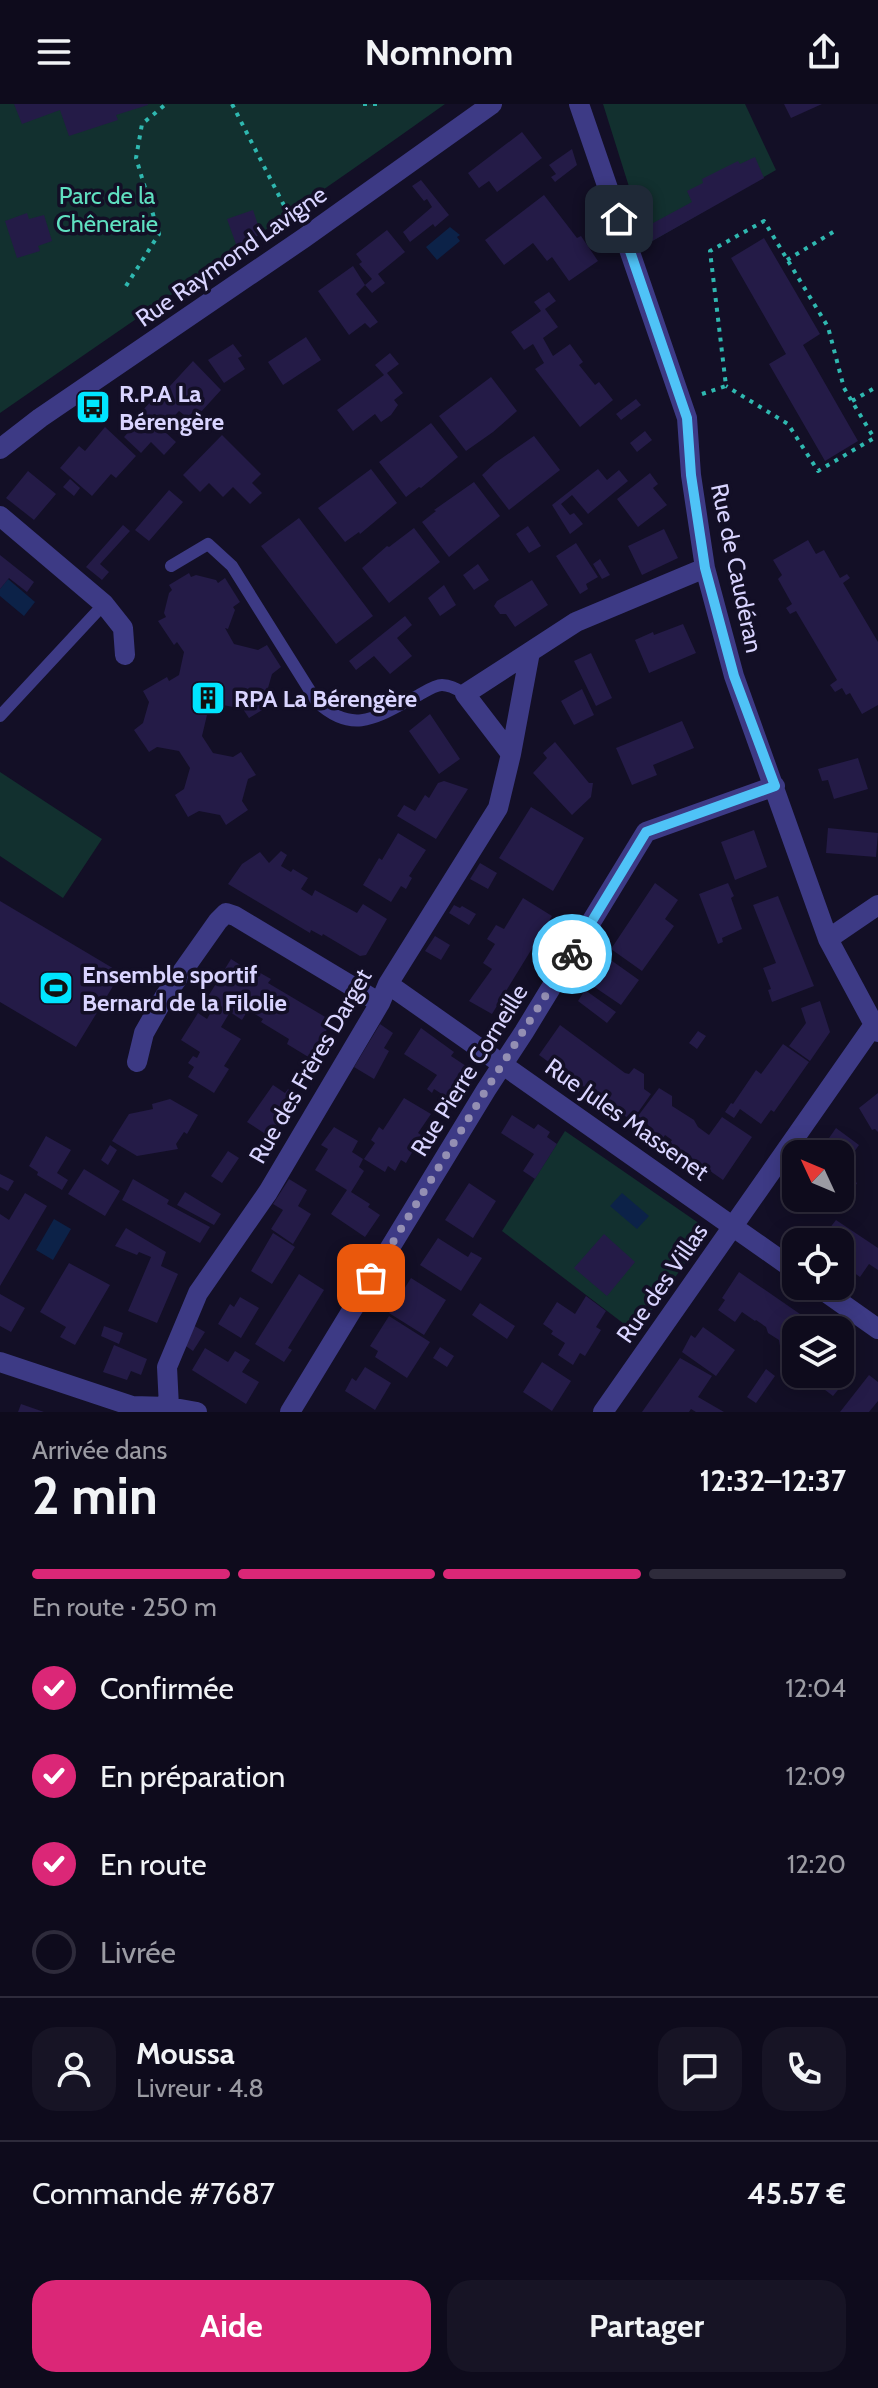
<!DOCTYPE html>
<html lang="fr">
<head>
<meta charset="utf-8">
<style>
  body { margin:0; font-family:Cabin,sans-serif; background:#171425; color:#f1f3f6; height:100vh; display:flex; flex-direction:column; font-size:30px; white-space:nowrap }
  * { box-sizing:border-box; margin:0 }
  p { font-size:26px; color:#9b9ba3 }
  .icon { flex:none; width:44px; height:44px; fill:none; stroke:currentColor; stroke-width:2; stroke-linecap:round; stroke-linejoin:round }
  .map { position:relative; height:1308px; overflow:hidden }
  .sheet { display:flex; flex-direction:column; background:#0e0b1c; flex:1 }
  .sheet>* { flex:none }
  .needle { width:52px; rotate:314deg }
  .tools { position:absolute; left:782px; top:1036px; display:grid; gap:16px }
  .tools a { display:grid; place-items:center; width:72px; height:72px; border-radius:16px; background:#0e0b1c; box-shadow:0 4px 20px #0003,0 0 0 2px #2e2b3b; font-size:40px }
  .pin { position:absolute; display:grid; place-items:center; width:68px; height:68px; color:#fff; margin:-34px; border-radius:16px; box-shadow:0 4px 12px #0006 }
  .courier { position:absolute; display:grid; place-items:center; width:80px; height:80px; margin:-40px; border:6px solid #4fc3f7; border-radius:50%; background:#fff; color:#222; box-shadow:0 2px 10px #0007 }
  .head em { font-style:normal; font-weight:700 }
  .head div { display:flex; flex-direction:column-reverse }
  .head { display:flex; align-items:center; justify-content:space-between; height:136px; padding:0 32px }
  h1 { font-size:52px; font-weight:700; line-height:60px }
  .bar { display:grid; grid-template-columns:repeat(4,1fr); gap:12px 8px; align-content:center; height:96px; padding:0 32px }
  .bar i { height:10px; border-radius:6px; background:#2e2b3b }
  .bar .selected { background:#db2777 }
  .bar p { grid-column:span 4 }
  .line { display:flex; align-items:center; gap:20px; padding:0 32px; border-top:2px solid #2e2b3b }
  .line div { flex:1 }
  .round { display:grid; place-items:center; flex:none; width:84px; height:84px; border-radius:24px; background:#171425 }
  ol { padding:0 32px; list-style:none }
  li { display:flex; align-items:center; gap:24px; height:88px }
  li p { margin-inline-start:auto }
  li .icon { padding:8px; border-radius:50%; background:#db2777; color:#fff; stroke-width:4 }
  li:last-child { color:#9b9ba3 }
  li i { width:44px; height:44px; border:4px solid #2e2b3b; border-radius:50% }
  .action { display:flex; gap:16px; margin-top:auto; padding:16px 32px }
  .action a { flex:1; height:92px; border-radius:24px; background:#db2777; color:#fff; font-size:32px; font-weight:700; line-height:92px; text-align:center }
  .action a+a { background:#171425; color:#f1f3f6 }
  header { display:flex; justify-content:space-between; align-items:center; height:104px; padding:0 32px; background:#0e0b1c; font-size:36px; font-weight:700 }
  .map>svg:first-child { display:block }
  .green { fill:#12302f }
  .water { fill:#0c2248 }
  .building { fill:#241b47 }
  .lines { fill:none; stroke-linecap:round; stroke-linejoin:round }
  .path { stroke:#2fb8b0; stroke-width:4; stroke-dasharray:4 6; stroke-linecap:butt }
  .lane { stroke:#3d3a85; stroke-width:12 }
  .street { stroke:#3d3a85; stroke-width:20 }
  .done { stroke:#948fb3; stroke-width:8; stroke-dasharray:0 14.4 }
  .route { stroke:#4fc3f7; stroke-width:10 }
  .labels { text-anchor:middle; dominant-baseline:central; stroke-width:7; stroke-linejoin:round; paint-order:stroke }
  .park-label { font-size:24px; fill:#5fe0c0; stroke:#130f26 }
  .street-label { font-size:24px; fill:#d9d4ff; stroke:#130f26 }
  .poi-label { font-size:24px; font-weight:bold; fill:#d9d4ff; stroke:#130f26; text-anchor:start }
</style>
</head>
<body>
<header><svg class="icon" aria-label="menu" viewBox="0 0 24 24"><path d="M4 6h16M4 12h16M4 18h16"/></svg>Nomnom<svg class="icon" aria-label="share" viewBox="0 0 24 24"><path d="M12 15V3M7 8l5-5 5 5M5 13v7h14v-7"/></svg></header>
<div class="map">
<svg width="878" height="1308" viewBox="0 0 878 1308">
  <rect width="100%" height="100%" fill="#130f26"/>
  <!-- green -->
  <path class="green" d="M0 0H445C298 105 148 206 0 309Z
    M603 0H745L776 66 647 140Z
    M0 668 102 735 63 794 0 752Z
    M565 1027 700 1120 704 1132 636 1229 502 1127Z"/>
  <!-- water -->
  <path class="water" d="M450 123 460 131 457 133 460 137 437 156 426 143Z
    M8 475 35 498 24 512 0 492V485Z
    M622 1089 649 1112 637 1125 610 1102Z
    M54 1115 71 1125 53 1156 36 1146Z"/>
  <!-- building -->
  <path class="building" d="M14 0H148V1L116 11 118 16 69 32 60 6 22 20Z
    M784 0H822L791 14Z
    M522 28 542 54 497 88 489 77 479 84 468 69Z
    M572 45 577 61 555 78 551 73 556 70 549 61Z
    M755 53 764 74 647 140 642 125 692 98 687 87 703 79 702 75 738 57 740 60Z
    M421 76 449 111 435 123 433 120 410 138 403 128 432 103 427 95 424 97 412 82Z
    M544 91 577 134 581 132 598 157 569 177 552 153 547 157 533 139 504 161 485 136Z
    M253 106 261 130 237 143 227 115Z
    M27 109 29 115 44 111 52 137 38 142 40 147 17 154 5 117Z
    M387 126 405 148 378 170 385 179 372 189 365 181 372 175 359 160 362 158 356 150Z
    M764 134 820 230 803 241 858 337 825 357 769 260 786 250 731 154Z
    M353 162 365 181 356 190 378 218 370 224 365 219 349 231 318 187Z
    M549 188 556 197 545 205 558 223 543 234 553 252 570 240 583 258 579 261 595 281 599 278 613 296 580 323 535 265 544 259 533 240 524 246 511 228 541 207 534 198Z
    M306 233 321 256 283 281 268 258Z
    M233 240 242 252 238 254 245 265 224 279 208 256Z
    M390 249 399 260 387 269 403 289 394 296 398 301 391 311 381 318 375 310 353 327 337 306 384 271 375 261Z
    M193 257 221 286 200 309 195 305 188 314 179 307 162 325 176 338 164 351 151 338 141 349 124 333 145 310 142 307 167 280 170 282Z
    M491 273 517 307 493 328 466 347 439 312Z
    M636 295 641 301 621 316 616 310Z
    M431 319 458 353 421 384 419 383 406 393 379 358Z
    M105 323 136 352 116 374 111 370 92 392 60 364 79 342 85 347Z
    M645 327 652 336 637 348 630 339Z
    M222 331 261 370 252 379 262 389 250 400 233 383 223 393 209 379 200 388 183 371Z
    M534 332 560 366 509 406 482 371 495 359Z
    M371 365 397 399 360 430 359 428 345 438 318 404Z
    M598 365 607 376 619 366 628 377 588 410 572 391 561 400 570 411 574 409 583 420 570 430 552 401Z
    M28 367 56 390 34 416 6 394Z
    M650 369 658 380 653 384 667 401 638 423 617 395Z
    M70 375 80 384 74 392 63 383Z
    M474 378 500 412 449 453 422 418 436 407 434 406Z
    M169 386 183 398 149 437 135 426Z
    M299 414 373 512 336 540 261 442Z
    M123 421 130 427 100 460 109 468 102 476 86 463Z
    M528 422 541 442 529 449 516 430Z
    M414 424 440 458 389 499 362 464 387 442 389 443Z
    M664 425 678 454 642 471 628 442Z
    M808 436 816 450 824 446 840 474 847 470 850 474 843 479 878 538V601L862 610 850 589 846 591 842 584 835 588 830 581 837 576 796 507 790 510 786 504 792 500 778 475 782 471 773 456Z
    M576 439 598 473 586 480 588 485 580 490 556 452Z
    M0 451 34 478 27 488 9 474 0 485Z
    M600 455 610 471 602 475 593 460Z
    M478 460 489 476 474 486 463 471Z
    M189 469 191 473 196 471 216 476 218 479 225 474 240 498 233 503 235 506 228 525 225 524 234 540 258 546 267 541 281 563 272 570 266 591 272 600 249 614 243 605 223 601 207 611 202 632 213 649 233 653 241 648 256 671 248 675 242 697 248 706 226 721 220 711 199 707 188 713 175 691 184 685 190 664 179 647 157 643 149 648 134 626 143 619 149 598 143 587 167 573 169 577 179 571 184 548 177 538 174 541 158 517 166 513 164 509 169 489 172 486 169 481Z
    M532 476 548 501 515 523 506 510H500L494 502 497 497Z
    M444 481 456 501 440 512 428 494Z
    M405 512 412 521 397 534 412 552 390 570 374 552 356 566 349 557Z
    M683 520 696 549 649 569 635 536 653 528 654 531Z
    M591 549 612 594 596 602 574 557Z
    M582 585 594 611 574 621 561 597Z
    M430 610 460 655 439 670 409 627Z
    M682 617 694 644 653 661 657 671 632 681 616 644Z
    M555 638 589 679H593L591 693 572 711 533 669 547 654 543 649Z
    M858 654 868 685 834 695 828 676 822 677 818 665Z
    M444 677 468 685 436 735 397 712 404 701 415 707 425 691 429 694 438 679Z
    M531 703 584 734 553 787 499 754Z
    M828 724 878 729 876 753 826 749Z
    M754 726 767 763 735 776 721 738Z
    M398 729 426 746 409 772 412 774 406 785 401 782 391 798 363 781 379 754 382 756Z
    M281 747 287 751 281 762 291 768 293 765 308 774 301 785 312 792 315 786 357 809 363 800 387 815 366 851 360 852 323 830 322 832 311 826 310 829 228 780 242 760 260 748 269 759Z
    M480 759 497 769 488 785 470 775Z
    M655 779 678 796 665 815 674 822 642 867 611 845Z
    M728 779 734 792 731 794 742 825 722 834 723 838 718 840 699 790Z
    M778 792 814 882 772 898 768 886 771 885 763 864 776 859 753 801Z
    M523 794 552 812 492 910 469 897 492 865 483 859 495 840 487 835 496 821 504 825Z
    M0 797 121 869 76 943 0 898Z
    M454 801 460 804 462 802 476 810 469 821 449 809Z
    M435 832 450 841 441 856 425 847Z
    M608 854 639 876 621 901 590 880Z
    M231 855 253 869 255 866 271 875 268 879 332 917 310 954 287 940 289 935 261 918 263 915 248 906 242 916 230 908 221 923 241 935 224 962 229 965 214 989 188 973 194 963 188 959 193 952 197 954 200 948 181 936 198 909 207 915 218 896 209 891Z
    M585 886 616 908 607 919 578 897Z
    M820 897 830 928 810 957 789 942 806 919 801 904Z
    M380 920 393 929 384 944 389 947 374 975 354 963Z
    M560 921 625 969 629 970 634 964 644 970V985L651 990 632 1017 583 982 576 991 567 984 572 975 539 951Z
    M421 924 454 948 451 952 469 964 448 994 434 985 432 989 427 985 437 971 404 950Z
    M698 927 706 932 697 945 689 939Z
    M783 940 809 958 774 1008 771 1006 761 1020 740 1005 734 1014 725 1008 731 999 733 1000 756 966 761 970Z
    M273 981 285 989 288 985 297 992 270 1033 247 1018Z
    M659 984 672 992V1002L694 1016 698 1023 709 1031 722 1013 752 1033 723 1076 670 1039 672 1036 665 1031 663 1034 651 1026 647 1019 638 1012Z
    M878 989V1028L875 1025 872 1026 859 1004Z
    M404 994 431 1010 418 1029 434 1039 426 1052 414 1045 406 1059 401 1056 395 1067 388 1062 385 1068 364 1055 375 1039 371 1036 379 1023 383 1026Z
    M170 995 198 1011 187 1030 184 1028 176 1040 178 1045 137 1052 112 1037 129 1010 153 1005 152 1000Z
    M512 1011 534 1025 538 1020 550 1028 547 1033 557 1040 535 1075 523 1067 534 1050 501 1029Z
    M334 1023 358 1037 352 1048 363 1055 359 1063 364 1067 351 1088 370 1100 368 1103 380 1111 365 1133 331 1110 347 1086 315 1066 328 1045 321 1041Z
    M836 1024 859 1041 840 1068V1050H818Z
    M46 1032 71 1046 57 1069 68 1076 62 1086 37 1071 38 1068 29 1062Z
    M110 1041 117 1046 108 1061 101 1056Z
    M228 1047 239 1054 222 1079 211 1072Z
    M84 1065 120 1087 105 1112 68 1090Z
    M0 1070 14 1077 8 1087 0 1083Z
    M840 1072 845 1076 848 1072 857 1079 850 1092 840 1084Z
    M133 1075 169 1096 167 1100 210 1123 200 1139 122 1096Z
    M289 1075 307 1086 298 1102 311 1110 293 1140 271 1125 283 1106 273 1100Z
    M469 1079 496 1097 473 1134 445 1116Z
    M185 1088 221 1110 214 1121 177 1101Z
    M25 1089 47 1102 0 1182V1110L9 1116Z
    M808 1094H833L825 1105Z
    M836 1116 878 1144V1166L869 1160 860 1173 840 1159V1145L846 1137 829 1125Z
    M126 1124 166 1148 161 1162 178 1170 157 1219 128 1207 151 1153 139 1148 137 1151 115 1142Z
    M273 1129 295 1143 272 1180 251 1167Z
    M604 1130 635 1158 607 1192 574 1164Z
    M438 1134 468 1153 471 1148 482 1154 461 1187 420 1161Z
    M69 1159 110 1181 75 1241 60 1233 66 1223 40 1208Z
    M739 1168 813 1219 808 1226H796V1242L790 1250 780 1242 779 1236 768 1229 766 1223 756 1216 755 1217 742 1208 735 1218 718 1206 725 1196 722 1194Z
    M299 1170 324 1186 288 1244 292 1246 284 1258 255 1240Z
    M411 1174 446 1196 424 1231 389 1209Z
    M0 1190 25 1204 11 1228 0 1222Z
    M586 1192 606 1207 596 1223 601 1226 585 1252 580 1249 573 1261 558 1251 565 1239 551 1230 553 1227 543 1220 557 1198 575 1210Z
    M240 1193 259 1204 241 1234 218 1220 230 1200 234 1203Z
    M480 1199 515 1222 507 1235 472 1211Z
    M389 1212 430 1238 407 1274 375 1253 378 1247 370 1242Z
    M191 1220 205 1228 193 1247 183 1240Z
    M104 1222 123 1229 119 1240 101 1232Z
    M703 1223 735 1246 716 1272 682 1248 691 1231 695 1234Z
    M114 1241 147 1255 141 1271 131 1267 127 1276 103 1268Z
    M440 1243 454 1252 447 1263 433 1254Z
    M205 1244 228 1258 235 1247 250 1256 242 1268 259 1278 246 1300 192 1266Z
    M680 1254 712 1272 698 1293 724 1308H696L691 1305 689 1308H642Z
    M840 1254 855 1265 833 1292 804 1270H840Z
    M542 1258 571 1277 552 1307 523 1288Z
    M365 1263 391 1279 375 1306 345 1287 352 1274 356 1277Z
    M766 1265 775 1272 756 1299 747 1293Z
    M869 1271 878 1278V1297L869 1308H840Z
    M21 1300 44 1308H18Z"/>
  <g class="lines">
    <!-- path -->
    <path class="path" d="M232 0 293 119
      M363 0H377
      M787 156 838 125
      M126 182 159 130 136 54 142 20 166 0
      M702 290 726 282 710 147 764 117 828 223 844 284 874 334 818 367 788 320 726 282
      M852 297 878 282"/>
    <!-- lane -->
    <path class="lane" d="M171 462 208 440 232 462 317 598C355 633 380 611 419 591 426 587 435 581 442 581 451 581 458 586 465 590
      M0 612 104 500"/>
    <!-- street -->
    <path class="street" d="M579 0 687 314 691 371 705 464 734 572 828 835 878 928
      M0 345 40 314 304 134 492 0
      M0 412 104 500 123 524 125 551
      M511 650 465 590 576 518 705 464
      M828 835 878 801
      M388 880 796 1167
      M137 958 144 929 165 892 218 817 226 809 235 812 380 899
      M817 1182 878 1225
      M0 1258 132 1302 169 1303 197 1308
      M169 1303 167 1263 198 1189 268 1088 380 899 388 880 498 704 511 650 530 548
      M290 1308 486 986 524 928 646 728 775 682
      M603 1308 873 922"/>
  </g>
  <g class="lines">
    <!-- done -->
    <path class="done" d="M371 1174 486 986 572 850"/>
    <!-- route -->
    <path class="route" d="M572 850 646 728 775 682 734 572 705 464 691 371 687 314 619 115"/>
  </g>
  <!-- icons -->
  <defs>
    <g id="bus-square" transform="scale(1.8)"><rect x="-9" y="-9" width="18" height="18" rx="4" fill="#00e5ff" stroke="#130f26"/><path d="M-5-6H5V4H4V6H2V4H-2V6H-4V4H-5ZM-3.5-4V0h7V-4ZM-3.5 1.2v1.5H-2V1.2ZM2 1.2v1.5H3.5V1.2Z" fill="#111"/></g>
    <g id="building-square" transform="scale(1.8)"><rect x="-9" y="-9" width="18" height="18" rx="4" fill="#00e5ff" stroke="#130f26"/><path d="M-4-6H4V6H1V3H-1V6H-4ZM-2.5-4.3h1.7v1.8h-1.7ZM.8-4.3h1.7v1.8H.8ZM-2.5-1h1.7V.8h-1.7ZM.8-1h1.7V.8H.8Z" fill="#111"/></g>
    <g id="stadium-square" transform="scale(1.8)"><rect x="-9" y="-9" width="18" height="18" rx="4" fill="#00e5ff" stroke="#130f26"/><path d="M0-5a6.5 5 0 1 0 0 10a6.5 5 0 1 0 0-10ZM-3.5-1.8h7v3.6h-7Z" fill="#111"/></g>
  </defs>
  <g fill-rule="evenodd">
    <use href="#bus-square" x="93" y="303"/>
    <use href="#building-square" x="208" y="594"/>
    <use href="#stadium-square" x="56" y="884"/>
  </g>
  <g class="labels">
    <!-- park labels -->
    <g class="park-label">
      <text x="107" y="91">Parc de la<tspan x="107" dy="28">Chêneraie</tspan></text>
    </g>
    <!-- street labels -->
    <g class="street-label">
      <text transform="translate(231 152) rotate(-35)">Rue Raymond Lavigne</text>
      <text transform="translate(737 464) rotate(78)">Rue de Caudéran</text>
      <text transform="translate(310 962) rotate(-60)">Rue des Frères Darget</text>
      <text transform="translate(469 966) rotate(-58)">Rue Pierre Corneille</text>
      <text transform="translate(627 1015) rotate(35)">Rue Jules Massenet</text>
      <text transform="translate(662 1179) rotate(-55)">Rue des Villas</text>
    </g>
    <!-- poi labels -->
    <g class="poi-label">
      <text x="119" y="289">R.P.A La<tspan x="119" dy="28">Bérengère</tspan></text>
      <text x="234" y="594">RPA La Bérengère</text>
      <text x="82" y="870">Ensemble sportif<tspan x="82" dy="28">Bernard de la Filolie</tspan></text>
    </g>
  </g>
</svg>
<div class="tools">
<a><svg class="needle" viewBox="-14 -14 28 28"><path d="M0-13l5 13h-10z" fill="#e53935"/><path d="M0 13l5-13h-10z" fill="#9b9ba3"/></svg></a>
<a><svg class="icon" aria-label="locate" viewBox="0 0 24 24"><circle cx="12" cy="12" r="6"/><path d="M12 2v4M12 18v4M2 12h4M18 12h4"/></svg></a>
<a><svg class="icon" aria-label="layers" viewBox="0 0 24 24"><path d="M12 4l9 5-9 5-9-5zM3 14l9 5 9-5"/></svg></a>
</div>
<div class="pin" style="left:371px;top:1174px;background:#ea580c"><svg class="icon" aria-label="bag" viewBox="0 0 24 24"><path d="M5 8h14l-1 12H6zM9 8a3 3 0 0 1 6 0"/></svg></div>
<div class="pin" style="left:619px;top:115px;background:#1f2937"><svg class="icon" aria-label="home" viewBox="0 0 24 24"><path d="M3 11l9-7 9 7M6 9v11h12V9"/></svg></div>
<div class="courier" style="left:572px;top:850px"><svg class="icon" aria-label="bike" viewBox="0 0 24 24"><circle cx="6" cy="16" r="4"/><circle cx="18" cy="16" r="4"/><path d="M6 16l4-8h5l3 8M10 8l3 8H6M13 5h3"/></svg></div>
</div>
<section class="sheet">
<div class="head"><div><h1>2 min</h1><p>Arrivée dans</p></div><em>12:32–12:37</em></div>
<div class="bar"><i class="selected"></i><i class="selected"></i><i class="selected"></i><i></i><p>En route · 250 m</p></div>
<ol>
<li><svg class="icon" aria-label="check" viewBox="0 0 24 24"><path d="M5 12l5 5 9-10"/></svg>Confirmée<p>12:04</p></li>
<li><svg class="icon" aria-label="check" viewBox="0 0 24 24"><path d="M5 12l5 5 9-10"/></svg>En préparation<p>12:09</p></li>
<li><svg class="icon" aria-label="check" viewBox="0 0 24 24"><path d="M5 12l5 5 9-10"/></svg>En route<p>12:20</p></li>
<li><i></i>Livrée</li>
</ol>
<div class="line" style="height:144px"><a class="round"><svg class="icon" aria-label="person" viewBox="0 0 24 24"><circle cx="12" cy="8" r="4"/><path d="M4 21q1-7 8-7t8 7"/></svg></a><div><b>Moussa</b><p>Livreur · 4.8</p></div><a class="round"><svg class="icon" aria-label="chat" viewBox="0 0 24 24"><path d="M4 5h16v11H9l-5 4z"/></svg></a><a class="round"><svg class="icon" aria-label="phone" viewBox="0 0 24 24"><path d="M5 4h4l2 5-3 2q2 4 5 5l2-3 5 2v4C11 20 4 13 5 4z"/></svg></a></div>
<div class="line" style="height:104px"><div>Commande #7687</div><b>45.57 €</b></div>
<div class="action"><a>Aide</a><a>Partager</a></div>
</section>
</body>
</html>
